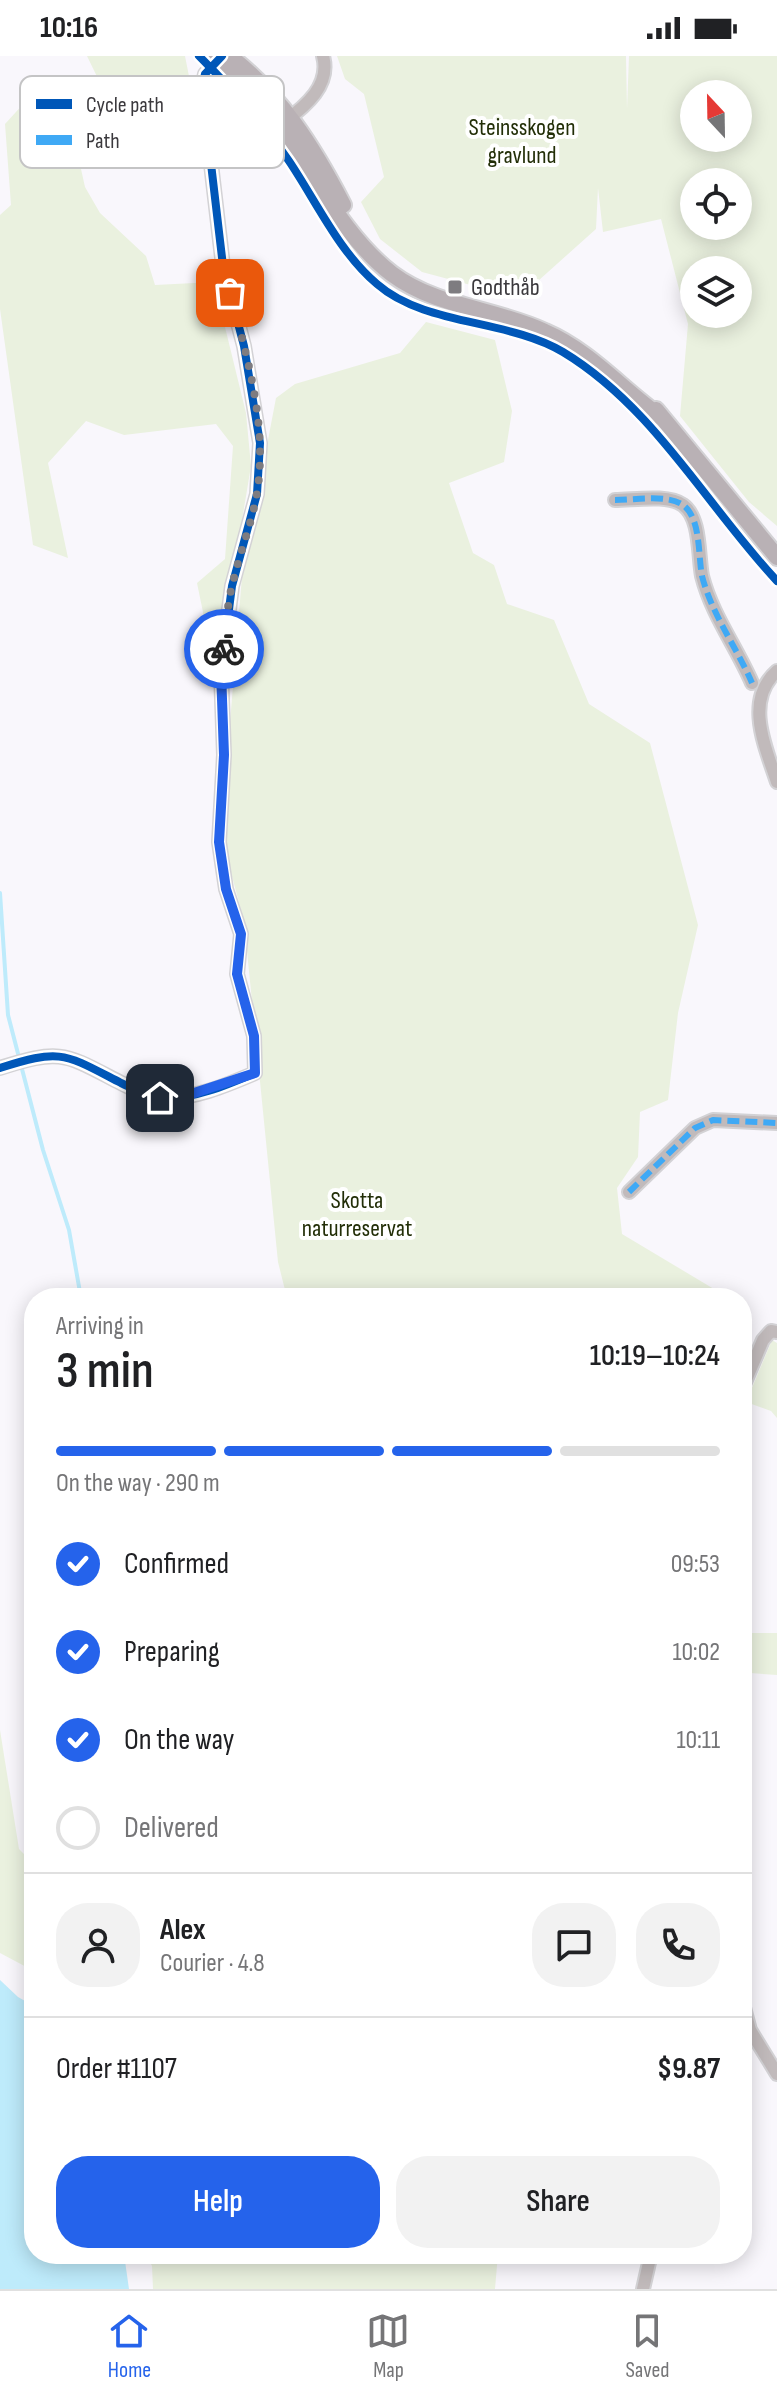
<!DOCTYPE html>
<html lang="en">
<head>
<meta charset="utf-8">
<style>
  body { margin:0; font-family:"Sofia Sans Condensed",sans-serif; background:#f2f2f2; color:#202124; height:100vh; display:flex; flex-direction:column; font-size:30px; white-space:nowrap }
  * { box-sizing:border-box; margin:0 }
  p { font-size:26px; color:#757577 }
  .icon { flex:none; width:44px; height:44px; fill:none; stroke:currentColor; stroke-width:2; stroke-linecap:round; stroke-linejoin:round }
  .map { position:relative; flex:1; overflow:hidden }
  .sheet { position:absolute; left:24px; top:1232px; width:728px; height:976px; display:flex; flex-direction:column; background:#fff; border-radius:32px; box-shadow:0 4px 20px #0003 }
  .sheet>* { flex:none }
  .needle { width:52px; rotate:338deg }
  .buttons { position:absolute; left:680px; top:24px; display:grid; gap:16px }
  .buttons a { display:grid; place-items:center; width:72px; height:72px; border-radius:50%; background:#fff; box-shadow:0 4px 20px #0003; font-size:40px }
  .pin { position:absolute; display:grid; place-items:center; width:68px; height:68px; color:#fff; margin:-34px; border-radius:16px; box-shadow:0 4px 12px #0006 }
  .courier { position:absolute; display:grid; place-items:center; width:80px; height:80px; margin:-40px; border:6px solid #2563eb; border-radius:50%; background:#fff; color:#222; box-shadow:0 2px 10px #0007 }
  .summary em { font-style:normal; font-weight:600 }
  .summary div { display:flex; flex-direction:column-reverse }
  .summary { display:flex; align-items:center; justify-content:space-between; height:136px; padding:0 32px }
  h1 { font-size:52px; font-weight:600; line-height:60px }
  .bar { display:grid; grid-template-columns:repeat(4,1fr); gap:12px 8px; align-content:center; height:96px; padding:0 32px }
  .bar i { height:10px; border-radius:6px; background:#e0e0e0 }
  .bar .selected { background:#2563eb }
  .bar p { grid-column:span 4 }
  .line { display:flex; align-items:center; gap:20px; padding:0 32px; border-top:2px solid #e0e0e0 }
  .line div { flex:1 }
  .round { display:grid; place-items:center; flex:none; width:84px; height:84px; border-radius:32px; background:#f2f2f2 }
  ol { padding:0 32px; list-style:none }
  li { display:flex; align-items:center; gap:24px; height:88px }
  li p { margin-inline-start:auto }
  li .icon { padding:8px; border-radius:50%; background:#2563eb; color:#fff; stroke-width:4 }
  li:last-child { color:#757577 }
  li i { width:44px; height:44px; border:4px solid #e0e0e0; border-radius:50% }
  .cta { display:flex; gap:16px; margin-top:auto; padding:16px 32px }
  .cta a { flex:1; height:92px; border-radius:32px; background:#2563eb; color:#fff; font-size:32px; font-weight:600; line-height:92px; text-align:center }
  .cta a+a { background:#f2f2f2; color:#202124 }
  .status { display:flex; justify-content:space-between; align-items:center; height:56px; padding:0 40px; background:#fff; direction:ltr }
  .status svg { height:22px; fill:currentColor }
  .tabs { display:flex; justify-content:space-around; align-items:center; height:112px; border-top:2px solid #e0e0e0; background:#fff; font-size:22px; color:#757577 }
  .tabs a { display:grid; justify-items:center; gap:4px }
  .tabs .selected { color:#2563eb }
  .map>svg:first-child { display:block }
  .green { fill:#eaf1df; fill-rule:evenodd }
  .water { fill:#beebfb }
  .lines { fill:none; stroke-linecap:round; stroke-linejoin:round }
  .stream { stroke:#beebfb; stroke-width:4 }
  .minor-casing { stroke:#d3d2d5; stroke-width:16 }
  .major-casing { stroke:#d3d2d5; stroke-width:20 }
  .minor { stroke:#c1babb; stroke-width:12 }
  .major { stroke:#b9b1b5; stroke-width:16 }
  .quiet { stroke:#3fa9f5; stroke-width:6; stroke-dasharray:12 6; stroke-linecap:butt }
  .cycleway-casing { stroke:#fff; stroke-width:13 }
  .cycleway { stroke:#0057b8; stroke-width:8 }
  .done { stroke:#7e7c80; stroke-width:8; stroke-dasharray:0 14.4 }
  .route { stroke:#2563eb; stroke-width:10 }
  .poi-dot { fill:#7e7c80; stroke:#fff; stroke-width:3 }
  .labels { text-anchor:middle; dominant-baseline:central; stroke-width:8; stroke-linejoin:round; paint-order:stroke }
  .park-label { font-size:24px; fill:#222e07; stroke:#fff }
  .poi-label { font-size:24px; fill:#3b393d; stroke:#fff; text-anchor:start }
  .key { fill:#fff; stroke:#c4c4c5; stroke-width:2 }
  .key-label { font-size:22px; fill:#3b393d }
</style>
</head>
<body>
<div class="status"><b>10:16</b><svg viewBox="0 0 49 12"><path d="M0 12V9h3v3zM5 12V6h3v6zM10 12V3h3v9zM15 12V0h3v12zM26 1h20v11H26zM47 4h2v5h-2z"/></svg></div>
<div class="map">
<svg width="777" height="2233" viewBox="0 0 777 2233">
  <rect width="100%" height="100%" fill="#f9f7fc"/>
  <!-- green -->
  <path class="green" d="M87 0H185L201 81 104 35Z
    M337 0H626L627 53 629 0H777V470L749 446 777 481 680 360 688 268 661 163 603 176 598 132 596 173 519 242 422 216 380 183 361 146 384 121 364 38 345 23ZM694 38H738V82H694ZM694 126H738V170H694ZM738 214V258H694V214Z
    M47 22 64 36 85 131 100 157 146 200 155 229 214 226 246 357 251 410 226 561 205 566 197 527 225 503 233 390 216 368 124 379 86 365 48 407 68 502 33 489 0 253V159L11 149 5 68Z
    M426 266 495 284 512 355 504 406 449 427 473 497 494 509 507 548 554 564 589 648 650 687 698 869 678 957 668 1044 640 1056 638 1101 617 1132 622 1178 729 1242H287L278 1206 244 865 230 813 222 764 242 520 276 342 295 328 400 297Z
    M772 1284 777 1287V1362L771 1355 746 1346Z
    M748 1577H777V1619L750 1617Z
    M0 1674 19 1793 34 1808V1920L32 1914 0 1897Z
    M146 2198H498L495 2233H153L152 2210Z"/>
  <!-- water -->
  <path class="water" d="M0 1924 18 1941 34 1950V2198H124L129 2233H0Z"/>
  <g class="lines">
    <!-- stream -->
    <path class="stream" d="M0 837 8 959 43 1094 69 1174 81 1242"/>
    <!-- minor casing -->
    <g class="minor-casing">
      <path id="minor" d="M284 66C306 50 331 29 323 0
        M615 444C634 444 668 438 683 449 701 462 698 499 702 520 712 559 736 590 752 627
        M777 615C744 644 765 690 777 726
        M0 1012C62 992 65 998 121 1027 134 1033 146 1041 161 1042 192 1044 227 1029 255 1017L254 980 237 918 241 878 226 833 219 786 224 699 221 615 232 530 257 438 260 387 244 290 223 210 202 31 205 18 222 0
        M629 1136 695 1072 713 1064 777 1067
        M742 1333 763 1284 771 1275 777 1276
        M742 1944 750 1974 742 1980
        M750 1974 777 2018
        M643 2233 651 2198"/>
    </g>
    <!-- major casing -->
    <g class="major-casing">
      <path id="major" d="M217 0C238 25 262 47 281 74 314 120 346 183 392 218 436 251 496 253 545 276 591 296 622 334 662 362
        M229 0C281 40 313 91 343 149
        M656 354 777 501"/>
    </g>
    <!-- minor -->
    <use href="#minor" class="minor"/>
    <!-- major -->
    <use href="#major" class="major"/>
    <!-- quiet -->
    <path class="quiet" d="M615 444C634 444 668 438 683 449 701 462 698 499 702 520 712 559 736 590 752 627
      M629 1136 695 1072 713 1064 777 1067"/>
    <!-- cycleway casing -->
    <g class="cycleway-casing">
      <path id="cycleway" d="M199 0C232 33 262 66 289 105 316 145 339 196 377 228 425 270 508 263 563 296 654 351 706 449 777 525
        M0 1012C62 992 65 998 121 1027 134 1033 146 1041 161 1042 192 1044 227 1029 255 1017L254 980 237 918 241 878 226 833 219 786 224 699 221 615 232 530 257 438 260 387 244 290 223 210 202 31 205 18 222 0"/>
    </g>
    <!-- cycleway -->
    <use href="#cycleway" class="cycleway"/>
  </g>
  <g class="lines">
    <!-- done -->
    <path class="done" d="M224 593C226 571 227 548 233 526 240 496 252 467 257 437 268 370 247 300 230 237"/>
    <!-- route -->
    <path class="route" d="M160 1042 182 1041 255 1017 254 980 237 918 241 878 226 833 219 786 224 699 221 615 224 593"/>
  </g>
  <!-- markers -->
  <rect class="poi-dot" x="447" y="223" width="16" height="16" rx="4"/>
  <g class="labels">
    <!-- park labels -->
    <g class="park-label">
      <text x="522" y="71">Steinsskogen<tspan x="522" dy="28">gravlund</tspan></text>
      <text x="357" y="1144">Skotta<tspan x="357" dy="28">naturreservat</tspan></text>
    </g>
    <!-- poi labels -->
    <g class="poi-label">
      <text x="471" y="231">Godthåb</text>
    </g>
  </g>
  <!-- legend -->
  <rect x="20" y="20" width="264" height="92" rx="12" class="key"/>
  <rect x="36" y="43" width="36" height="10" fill="#0057b8"/>
  <rect x="36" y="79" width="36" height="10" fill="#3fa9f5"/>
  <g class="key-label">
    <text x="86" y="56">Cycle path</text>
    <text x="86" y="92">Path</text>
  </g>
</svg>
<div class="buttons">
<a><svg class="needle" viewBox="-14 -14 28 28"><path d="M0-13l5 13h-10z" fill="#e53935"/><path d="M0 13l5-13h-10z" fill="#757577"/></svg></a>
<a><svg class="icon" aria-label="locate" viewBox="0 0 24 24"><circle cx="12" cy="12" r="6"/><path d="M12 2v4M12 18v4M2 12h4M18 12h4"/></svg></a>
<a><svg class="icon" aria-label="layers" viewBox="0 0 24 24"><path d="M12 4l9 5-9 5-9-5zM3 14l9 5 9-5"/></svg></a>
</div>
<div class="pin" style="left:230px;top:237px;background:#ea580c"><svg class="icon" aria-label="bag" viewBox="0 0 24 24"><path d="M5 8h14l-1 12H6zM9 8a3 3 0 0 1 6 0"/></svg></div>
<div class="pin" style="left:160px;top:1042px;background:#1f2937"><svg class="icon" aria-label="home" viewBox="0 0 24 24"><path d="M3 11l9-7 9 7M6 9v11h12V9"/></svg></div>
<div class="courier" style="left:224px;top:593px"><svg class="icon" aria-label="bike" viewBox="0 0 24 24"><circle cx="6" cy="16" r="4"/><circle cx="18" cy="16" r="4"/><path d="M6 16l4-8h5l3 8M10 8l3 8H6M13 5h3"/></svg></div>
<section class="sheet">
<div class="summary"><div><h1>3 min</h1><p>Arriving in</p></div><em>10:19–10:24</em></div>
<div class="bar"><i class="selected"></i><i class="selected"></i><i class="selected"></i><i></i><p>On the way · 290 m</p></div>
<ol>
<li><svg class="icon" aria-label="check" viewBox="0 0 24 24"><path d="M5 12l5 5 9-10"/></svg>Confirmed<p>09:53</p></li>
<li><svg class="icon" aria-label="check" viewBox="0 0 24 24"><path d="M5 12l5 5 9-10"/></svg>Preparing<p>10:02</p></li>
<li><svg class="icon" aria-label="check" viewBox="0 0 24 24"><path d="M5 12l5 5 9-10"/></svg>On the way<p>10:11</p></li>
<li><i></i>Delivered</li>
</ol>
<div class="line" style="height:144px"><a class="round"><svg class="icon" aria-label="person" viewBox="0 0 24 24"><circle cx="12" cy="8" r="4"/><path d="M4 21q1-7 8-7t8 7"/></svg></a><div><b>Alex</b><p>Courier · 4.8</p></div><a class="round"><svg class="icon" aria-label="chat" viewBox="0 0 24 24"><path d="M4 5h16v11H9l-5 4z"/></svg></a><a class="round"><svg class="icon" aria-label="phone" viewBox="0 0 24 24"><path d="M5 4h4l2 5-3 2q2 4 5 5l2-3 5 2v4C11 20 4 13 5 4z"/></svg></a></div>
<div class="line" style="height:104px"><div>Order #1107</div><b>$9.87</b></div>
<div class="cta"><a>Help</a><a>Share</a></div>
</section>
</div>
<nav class="tabs">
<a class="selected"><svg class="icon" aria-label="home" viewBox="0 0 24 24"><path d="M3 11l9-7 9 7M6 9v11h12V9"/></svg>Home</a>
<a><svg class="icon" aria-label="map" viewBox="0 0 24 24"><path d="M3 6l6-2 6 2 6-2v14l-6 2-6-2-6 2zM9 4v14M15 6v14"/></svg>Map</a>
<a><svg class="icon" aria-label="saved" viewBox="0 0 24 24"><path d="M7 4h10v16l-5-4-5 4z"/></svg>Saved</a>
</nav>
</body>
</html>
